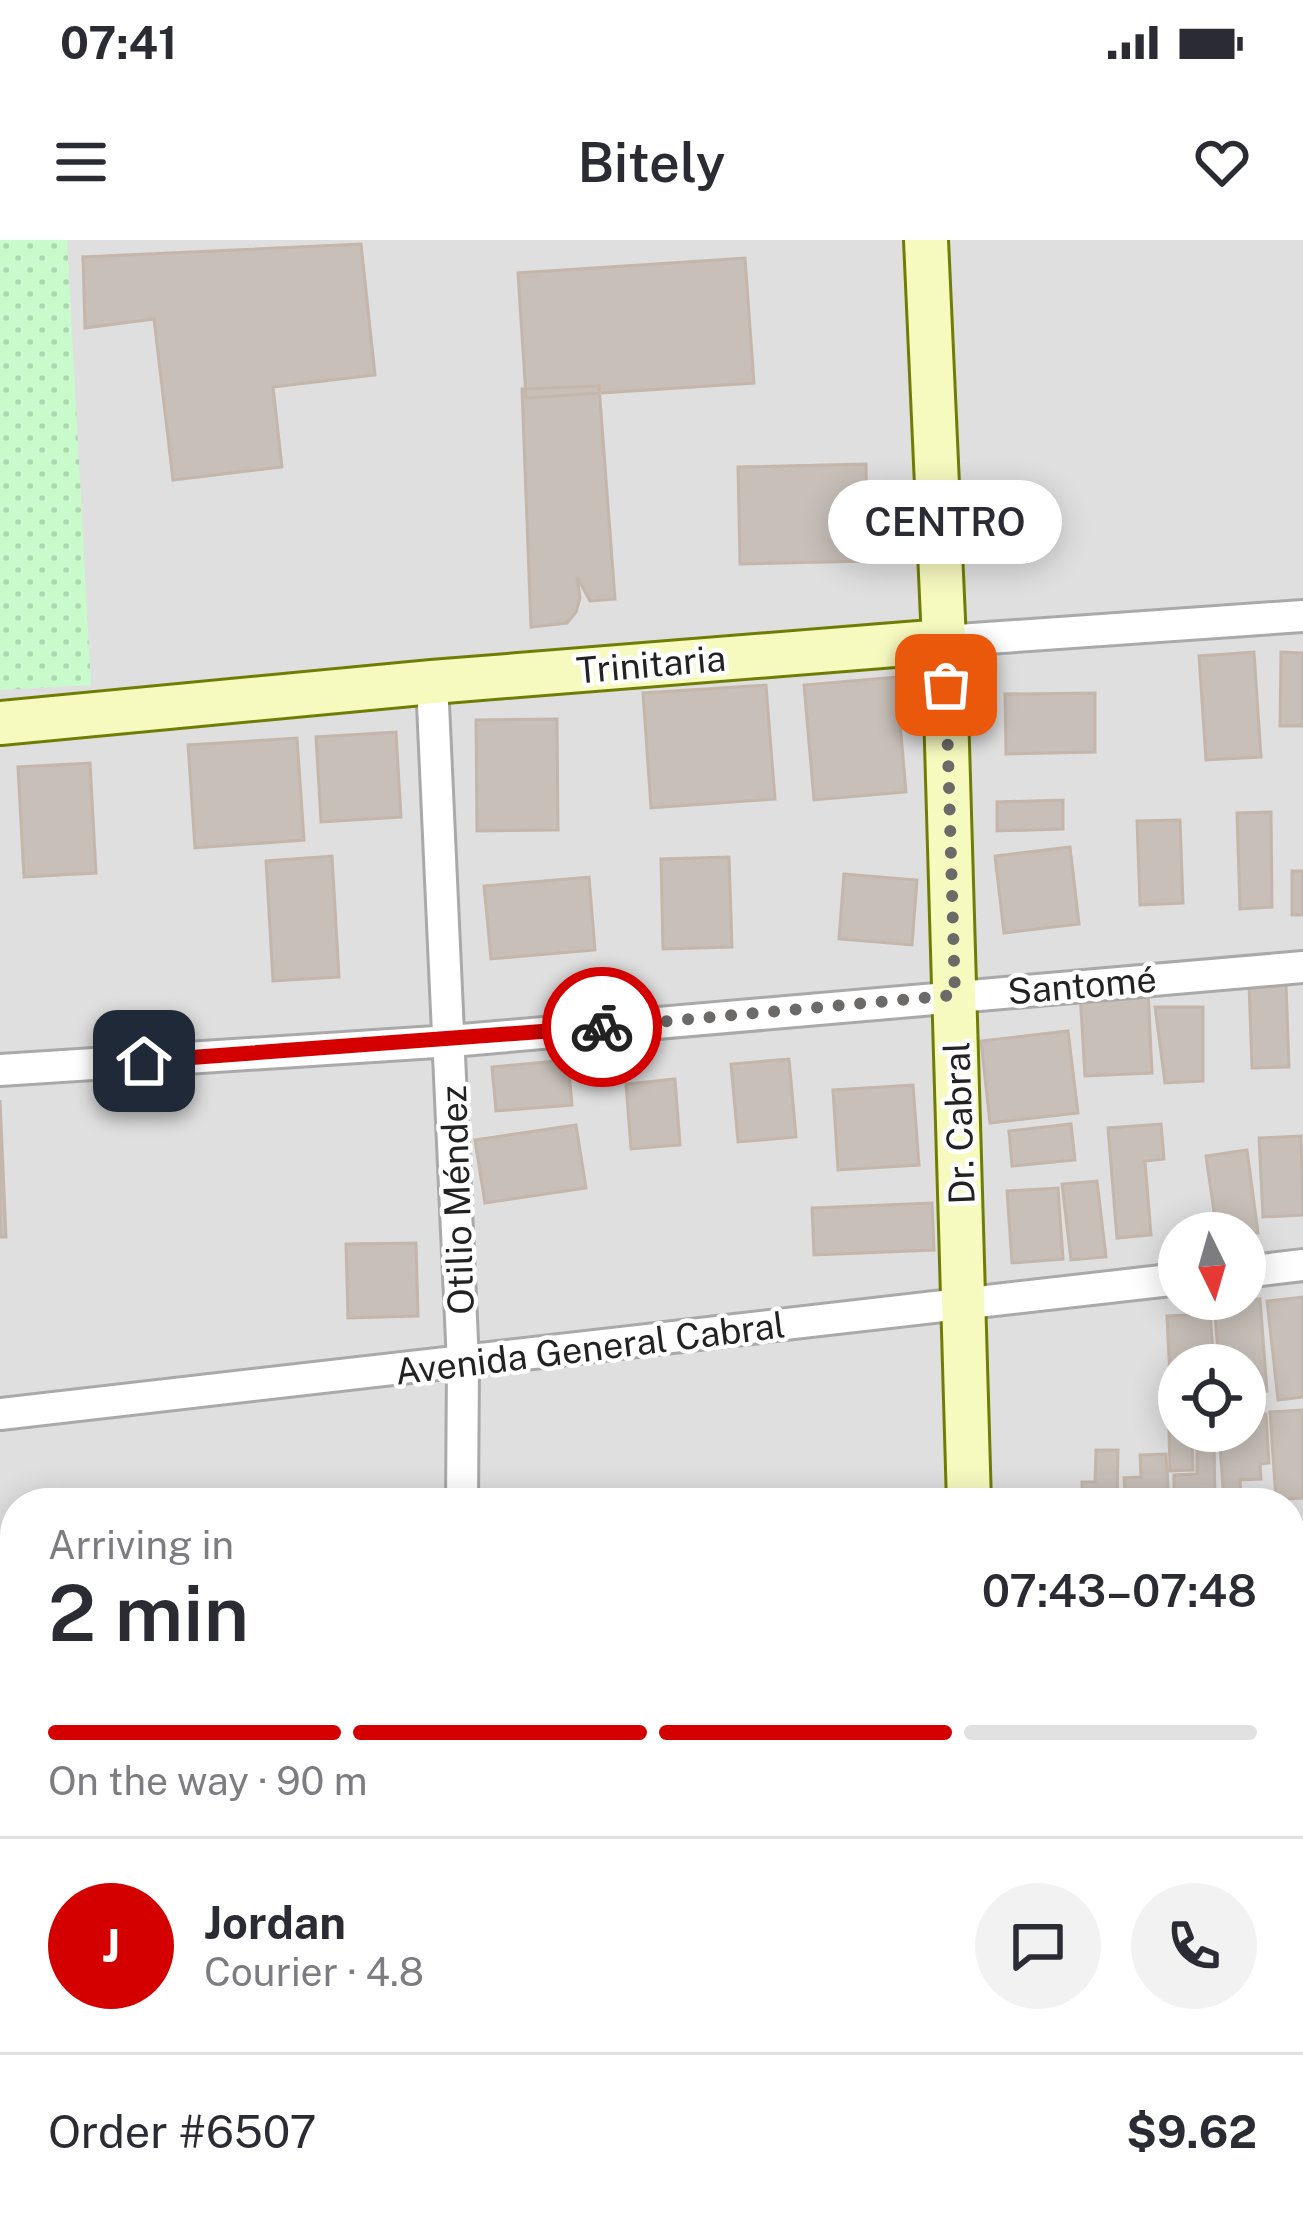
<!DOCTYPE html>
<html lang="en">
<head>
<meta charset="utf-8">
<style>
  body { margin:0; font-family:"Public Sans",sans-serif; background:#f2f2f3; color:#2b2b33; height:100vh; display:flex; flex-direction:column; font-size:45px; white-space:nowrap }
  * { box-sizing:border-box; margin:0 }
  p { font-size:39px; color:#7c7c81 }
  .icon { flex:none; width:66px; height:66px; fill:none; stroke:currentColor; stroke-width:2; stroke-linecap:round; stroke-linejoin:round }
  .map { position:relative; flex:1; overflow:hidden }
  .drawer { position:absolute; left:0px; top:1248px; width:1305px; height:744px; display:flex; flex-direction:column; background:#fff; border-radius:48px 48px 0 0; box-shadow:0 6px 30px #0003 }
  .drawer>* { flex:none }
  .needle { width:78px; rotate:175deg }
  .tools { position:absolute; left:1158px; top:972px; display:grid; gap:24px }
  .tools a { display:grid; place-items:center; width:108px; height:108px; border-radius:50%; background:#fff; box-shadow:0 6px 30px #0003; font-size:60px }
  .pin { position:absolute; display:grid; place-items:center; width:102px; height:102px; color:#fff; margin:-51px; border-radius:24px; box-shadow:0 6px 18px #0006 }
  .courier { position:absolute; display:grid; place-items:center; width:120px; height:120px; margin:-60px; border:9px solid #d40000; border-radius:50%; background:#fff; color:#222; box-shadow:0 3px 15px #0007 }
  .bubble { position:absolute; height:84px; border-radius:42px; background:#fff; box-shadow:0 6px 30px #0003; font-size:39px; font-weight:600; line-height:84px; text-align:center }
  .overview em { font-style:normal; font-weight:600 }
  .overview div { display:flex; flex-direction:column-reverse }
  .overview { display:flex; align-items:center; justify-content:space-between; height:204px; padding:0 48px }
  h1 { font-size:78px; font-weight:600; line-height:90px }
  .bar { display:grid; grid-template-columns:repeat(4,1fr); gap:18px 12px; align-content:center; height:144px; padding:0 48px }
  .bar i { height:15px; border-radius:9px; background:#e1e1e2 }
  .bar .on { background:#d40000 }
  .bar p { grid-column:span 4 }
  .line { display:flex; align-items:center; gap:30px; padding:0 48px; border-top:3px solid #e1e1e2 }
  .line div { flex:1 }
  .round { display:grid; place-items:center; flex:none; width:126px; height:126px; border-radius:63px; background:#f2f2f3 }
  .status { display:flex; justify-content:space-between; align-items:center; height:84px; padding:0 60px; background:#fff; direction:ltr }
  .status svg { height:33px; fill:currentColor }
  header { display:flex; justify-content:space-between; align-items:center; height:156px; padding:0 48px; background:#fff; font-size:54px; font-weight:600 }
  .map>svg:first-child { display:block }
  .residential { fill:#e0dfdf; fill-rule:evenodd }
  .park { fill:url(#park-dots) }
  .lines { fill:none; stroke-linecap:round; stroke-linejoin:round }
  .stream { stroke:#aad3df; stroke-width:10 }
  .building { fill:#c7bfb8; stroke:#c4b6ab; stroke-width:3 }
  .street-casing { stroke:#a9a9a9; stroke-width:36 }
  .secondary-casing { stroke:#707d05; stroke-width:48 }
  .street { stroke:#fff; stroke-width:30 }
  .secondary { stroke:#f7fabf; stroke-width:42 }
  .done { stroke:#6b6a68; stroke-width:12; stroke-dasharray:0 21.6 }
  .route { stroke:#d40000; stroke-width:15 }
  .labels { text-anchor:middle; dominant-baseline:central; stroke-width:9; stroke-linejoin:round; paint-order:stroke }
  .street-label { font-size:36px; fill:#222; stroke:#fff }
</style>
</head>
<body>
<div class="status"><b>07:41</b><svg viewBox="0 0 49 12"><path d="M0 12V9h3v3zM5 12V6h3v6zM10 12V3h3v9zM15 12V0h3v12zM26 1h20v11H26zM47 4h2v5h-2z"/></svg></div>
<header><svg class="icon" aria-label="menu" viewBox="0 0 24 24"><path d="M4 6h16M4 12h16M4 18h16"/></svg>Bitely<svg class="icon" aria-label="heart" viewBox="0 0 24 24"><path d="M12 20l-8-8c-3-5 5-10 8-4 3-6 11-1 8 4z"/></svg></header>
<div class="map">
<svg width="1303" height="1992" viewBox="0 0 1303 1992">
  <defs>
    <pattern id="park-dots" width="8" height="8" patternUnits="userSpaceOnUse" patternTransform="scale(3)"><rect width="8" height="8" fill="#c8facc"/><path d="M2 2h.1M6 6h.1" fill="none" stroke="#acd6af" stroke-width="1.8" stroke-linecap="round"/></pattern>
  </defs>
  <rect width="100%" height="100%" fill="#f2efe9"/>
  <!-- residential -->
  <path class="residential" d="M0 0H1303V1992H0ZM1179 993H1245V1059H1179ZM1179 1125H1245V1191H1179ZM15 1263H1290V1977H15Z"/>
  <!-- park -->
  <path class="park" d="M0 0H67L91 445 0 450Z"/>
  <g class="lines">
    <!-- stream -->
    <path class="stream" d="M0 1521 15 1543
      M274 1977 279 1992"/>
  </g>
  <!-- building -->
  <path class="building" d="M361 4 375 135 273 147 282 227 173 240 154 79 85 88 83 17Z
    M745 18 754 143 526 158 518 33Z
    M599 146 615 359 590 361 577 337 580 358 576 372 567 383 531 387 522 149Z
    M866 224 868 321 740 324 738 227Z
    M1254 412 1261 517 1206 520 1199 416Z
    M1281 412 1303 413V486H1280Z
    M896 437 906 552 814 560 804 445Z
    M766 445 775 559 651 568 643 453Z
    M1095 453V512L1006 514 1005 454Z
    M557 479 558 590 477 591 476 480Z
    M396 492 401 577 321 582 316 497Z
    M297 498 304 600 195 608 188 505Z
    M90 523 96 633 24 637 18 527Z
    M1063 560V589L997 591V562Z
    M1271 572 1272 667 1240 669 1237 573Z
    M1180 580 1183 663 1140 665 1137 581Z
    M1070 607 1079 684 1004 693 995 616Z
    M332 616 339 737 273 741 266 621Z
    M729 617 732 707 663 709 661 619Z
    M1292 631H1303V675H1292Z
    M844 634 917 640 912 705 839 699Z
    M589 637 595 710 491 719 484 646Z
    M1286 742 1289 827 1252 828 1249 744Z
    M1148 748 1152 833 1085 836 1080 753Z
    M1155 767H1203V841L1165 843Z
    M1068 791 1078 873 990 883 981 801Z
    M789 819 796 897 738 902 731 824Z
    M568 820 572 865 496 871 492 827Z
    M675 839 680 905 631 909 626 844Z
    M913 845 919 925 838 930 833 850Z
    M0 860 6 997H0Z
    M1071 884 1075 920 1012 926 1009 891Z
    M1161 884 1164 919 1145 921 1151 995 1117 998 1108 888Z
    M576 885 586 948 485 963 475 900Z
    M1301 896 1303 975 1263 977 1259 898Z
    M1247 910 1258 993H1217L1206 916Z
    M1097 941 1106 1017 1071 1020 1062 944Z
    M1058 948 1063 1019 1012 1023 1007 951Z
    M932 963 934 1010 814 1015 812 968Z
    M416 1003 418 1076 348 1078 346 1004Z
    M1303 1057V1157L1278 1160 1267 1061Z
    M1260 1059 1267 1151 1245 1152V1125H1219L1214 1063Z
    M1210 1074 1214 1125H1179V1160H1171L1167 1076Z
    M1303 1170V1258L1276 1260 1270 1172Z
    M1266 1174 1269 1223 1260 1224 1261 1239 1240 1240 1241 1259 1224 1261 1219 1191H1245V1175Z
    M1169 1190 1192 1191 1193 1230 1170 1231Z
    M1197 1202H1214L1215 1260H1174V1235L1197 1234Z
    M1096 1210H1118L1117 1263H1082V1242H1095Z
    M1166 1214 1169 1263H1126L1124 1238 1141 1237 1140 1215Z
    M1290 1330 1303 1336V1431L1296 1446 1290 1443Z
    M1303 1860V1938H1290V1861Z"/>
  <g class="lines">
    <!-- street casing -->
    <g class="street-casing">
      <path id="street" d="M944 401 1303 376
        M432 442 463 1123 462 1263
        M0 830 451 801 1303 727
        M1245 1032 1303 1025
        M0 1174 1179 1039
        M1290 1302 1303 1300
        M1290 1801 1303 1800
        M0 1817 15 1816
        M255 1977 260 1992
        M486 1977V1992"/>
    </g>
    <!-- secondary casing -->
    <g class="secondary-casing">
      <path id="secondary" d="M926 0 944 401 969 1263
        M0 483 432 442 944 401
        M994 1977 995 1992"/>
    </g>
    <!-- street -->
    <use href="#street" class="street"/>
    <!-- secondary -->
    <use href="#secondary" class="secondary"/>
  </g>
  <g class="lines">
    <!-- done -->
    <path class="done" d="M602 787 955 755 946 445"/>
    <!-- route -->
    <path class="route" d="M144 821 602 787"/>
  </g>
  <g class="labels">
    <!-- street labels -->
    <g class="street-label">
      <text transform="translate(651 424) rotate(-5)">Trinitaria</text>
      <text transform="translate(1082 745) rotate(-5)">Santomé</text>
      <text transform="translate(959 883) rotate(-92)">Dr. Cabral</text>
      <text transform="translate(457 960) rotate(-92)">Otilio Méndez</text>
      <text transform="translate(590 1108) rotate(-7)">Avenida General Cabral</text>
    </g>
  </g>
</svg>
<div class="tools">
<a><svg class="needle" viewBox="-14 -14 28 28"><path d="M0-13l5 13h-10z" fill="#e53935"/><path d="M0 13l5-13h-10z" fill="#7c7c81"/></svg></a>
<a><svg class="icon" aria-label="locate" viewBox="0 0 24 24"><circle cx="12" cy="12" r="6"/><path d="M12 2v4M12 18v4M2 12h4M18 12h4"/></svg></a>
</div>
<div class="pin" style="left:946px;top:445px;background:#ea580c"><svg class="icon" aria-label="bag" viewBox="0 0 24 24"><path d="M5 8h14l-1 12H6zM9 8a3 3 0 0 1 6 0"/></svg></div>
<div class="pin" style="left:144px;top:821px;background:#1f2937"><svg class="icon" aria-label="home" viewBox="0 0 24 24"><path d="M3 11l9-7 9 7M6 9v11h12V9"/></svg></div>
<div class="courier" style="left:602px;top:787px"><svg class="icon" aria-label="bike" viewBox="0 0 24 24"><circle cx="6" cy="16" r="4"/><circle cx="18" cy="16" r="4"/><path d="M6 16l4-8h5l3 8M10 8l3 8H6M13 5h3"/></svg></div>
<div class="bubble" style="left:828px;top:240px;width:234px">CENTRO</div>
<section class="drawer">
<div class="overview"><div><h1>2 min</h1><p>Arriving in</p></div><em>07:43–07:48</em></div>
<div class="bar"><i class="on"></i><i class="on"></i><i class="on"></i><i></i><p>On the way · 90 m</p></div>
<div class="line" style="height:216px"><b class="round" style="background:#d40000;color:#fff">J</b><div><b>Jordan</b><p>Courier · 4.8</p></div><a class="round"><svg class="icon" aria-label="chat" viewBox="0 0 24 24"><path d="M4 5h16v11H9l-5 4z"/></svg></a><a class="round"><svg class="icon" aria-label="phone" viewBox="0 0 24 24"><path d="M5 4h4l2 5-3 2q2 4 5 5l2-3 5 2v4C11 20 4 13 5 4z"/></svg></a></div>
<div class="line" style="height:156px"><div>Order #6507</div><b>$9.62</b></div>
</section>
</div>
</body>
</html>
